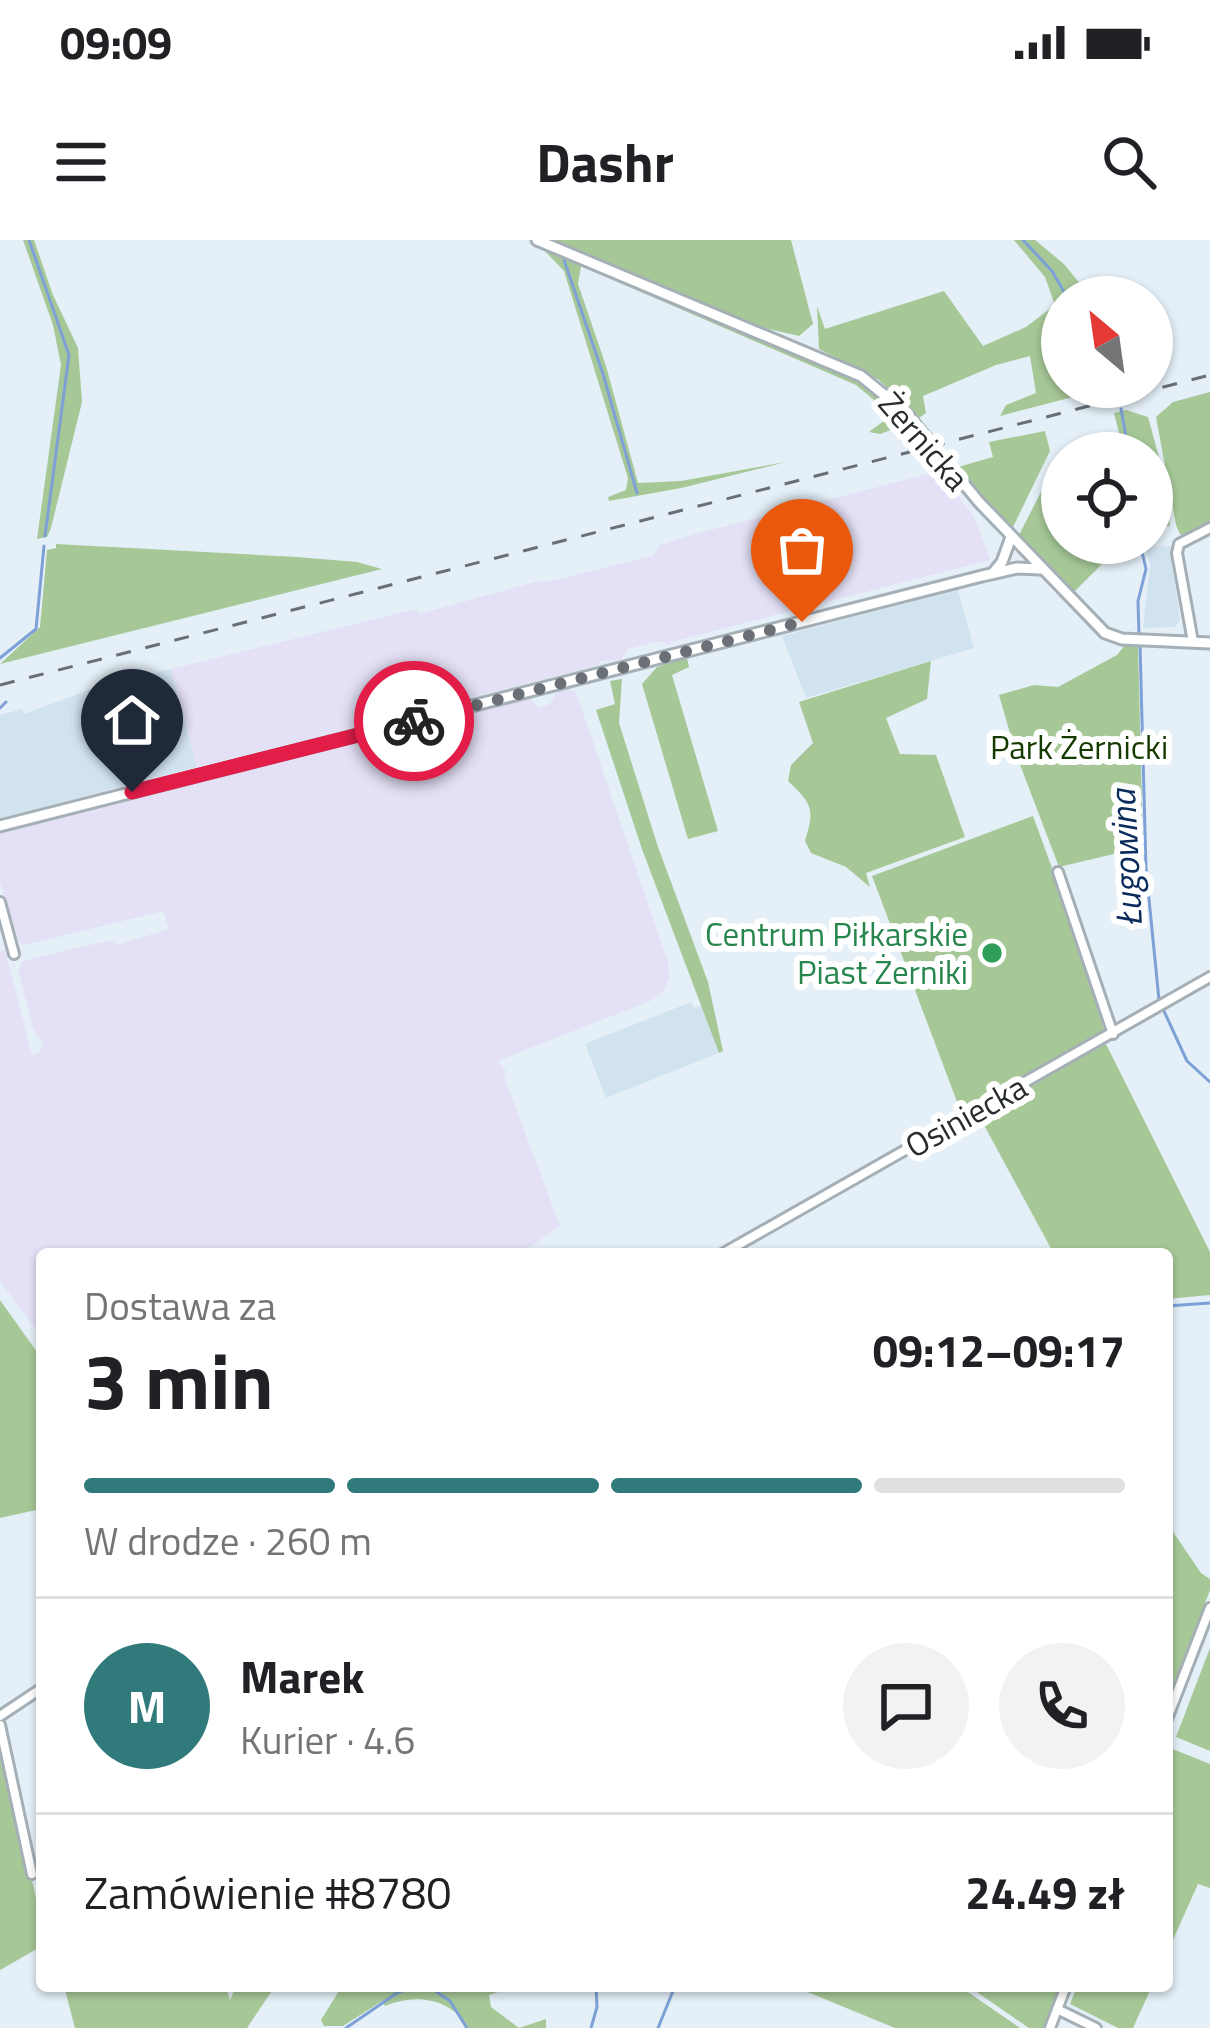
<!DOCTYPE html>
<html lang="pl">
<head>
<meta charset="utf-8">
<style>
  body { margin:0; font-family:"Titillium Web",sans-serif; background:#f2f2f2; color:#202124; height:100vh; display:flex; flex-direction:column; font-size:45px; white-space:nowrap }
  * { box-sizing:border-box; margin:0 }
  p { font-size:39px; color:#757577 }
  .icon { flex:none; width:66px; height:66px; fill:none; stroke:currentColor; stroke-width:2; stroke-linecap:round; stroke-linejoin:round }
  .map { position:relative; flex:1; overflow:hidden }
  .drawer { position:absolute; left:36px; top:1008px; width:1137px; height:744px; display:flex; flex-direction:column; background:#fff; border-radius:12px; box-shadow:0 3px 9px #0004 }
  .drawer>* { flex:none }
  .needle { width:78px; rotate:331deg }
  .fabs { position:absolute; left:1041px; top:36px; display:grid; gap:24px }
  .fabs a { display:grid; place-items:center; width:132px; height:132px; border-radius:50%; background:#fff; box-shadow:0 3px 9px #0004; font-size:60px }
  .pin { position:absolute; display:grid; place-items:center; width:102px; height:102px; color:#fff; margin:-123px -51px; border-radius:50% 50% 50% 0; rotate:-45deg; box-shadow:0 0 12px #0007 }
  .pin .icon { rotate:45deg }
  .courier { position:absolute; display:grid; place-items:center; width:120px; height:120px; margin:-60px; border:9px solid #e11d48; border-radius:50%; background:#fff; color:#222; box-shadow:0 3px 15px #0007 }
  .overview em { font-style:normal; font-weight:700 }
  .overview div { display:flex; flex-direction:column-reverse }
  .overview { display:flex; align-items:center; justify-content:space-between; height:204px; padding:0 48px }
  h1 { font-size:78px; font-weight:700; line-height:90px }
  .bar { display:grid; grid-template-columns:repeat(4,1fr); gap:18px 12px; align-content:center; height:144px; padding:0 48px }
  .bar i { height:15px; border-radius:9px; background:#e0e0e0 }
  .bar .active { background:#307a7b }
  .bar p { grid-column:span 4 }
  .line { display:flex; align-items:center; gap:30px; padding:0 48px; border-top:3px solid #e0e0e0 }
  .line div { flex:1 }
  .round { display:grid; place-items:center; flex:none; width:126px; height:126px; border-radius:63px; background:#f2f2f2 }
  .status { display:flex; justify-content:space-between; align-items:center; height:84px; padding:0 60px; background:#fff; direction:ltr }
  .status svg { height:33px; fill:currentColor }
  header { display:flex; justify-content:space-between; align-items:center; height:156px; padding:0 48px; background:#fff; font-size:54px; font-weight:700 }
  .map>svg:first-child { display:block }
  .built { fill:#d2e3f0 }
  .industrial { fill:#e4e0f6 }
  .green { fill:#a6c897 }
  .lines { fill:none; stroke-linecap:round; stroke-linejoin:round }
  .stream { stroke:#7da1d7; stroke-width:3 }
  .minor-casing { stroke:#a5afb6; stroke-width:14 }
  .tertiary-casing { stroke:#a5afb6; stroke-width:15 }
  .minor { stroke:#fff; stroke-width:8 }
  .tertiary { stroke:#fff; stroke-width:9 }
  .rail { stroke:#696f74; stroke-width:3; stroke-dasharray:15 15; stroke-linecap:butt }
  .done { stroke:#6a7075; stroke-width:12; stroke-dasharray:0 21.6 }
  .route { stroke:#e11d48; stroke-width:15 }
  .leisure-dot { fill:#2e9e5b; stroke:#fff; stroke-width:4.5 }
  .labels { text-anchor:middle; dominant-baseline:central; stroke-width:12; stroke-linejoin:round; paint-order:stroke }
  .street-label { font-size:33px; fill:#282c2f; stroke:#fff }
  .park-label { font-size:33px; fill:#153a00; stroke:#fff }
  .leisure-label { font-size:33px; fill:#27864d; stroke:#fff; text-anchor:end }
  .water-label { font-size:36px; font-style:italic; fill:#092b5c; stroke:#fff }
</style>
</head>
<body>
<div class="status"><b>09:09</b><svg viewBox="0 0 49 12"><path d="M0 12V9h3v3zM5 12V6h3v6zM10 12V3h3v9zM15 12V0h3v12zM26 1h20v11H26zM47 4h2v5h-2z"/></svg></div>
<header><svg class="icon" aria-label="menu" viewBox="0 0 24 24"><path d="M4 6h16M4 12h16M4 18h16"/></svg>Dashr<svg class="icon" aria-label="search" viewBox="0 0 24 24"><circle cx="10" cy="10" r="6"/><path d="M15 15l6 6"/></svg></header>
<div class="map">
<svg width="1210" height="1788" viewBox="0 0 1210 1788">
  <rect width="100%" height="100%" fill="#e4eff7"/>
  <!-- built -->
  <path class="built" d="M1170 306 1180 380 1175 387 1143 388 1150 324 1146 307Z
    M958 350 974 408 806 458 782 396Z
    M171 429 197 527 0 578V475L22 469 24 474 97 447Z
    M691 762 694 768 701 766 719 813 606 858 585 804Z"/>
  <!-- industrial -->
  <path class="industrial" d="M940 231 974 277 990 320 671 402V406L660 401 628 409 621 420 601 421 596 426 197 527 171 429 416 369 419 374 539 341H552L653 316 660 305 699 293Z
    M569 449 576 452 668 723 669 739 663 751 650 761 497 821 506 831 504 837 560 986 519 1014H42V1097L0 1041V712L5 710 32 816 39 813 43 802 34 791 18 730 23 721 111 700 117 705 169 689 163 671 25 705 18 702 0 642V594L530 458 539 468 550 464 557 452Z"/>
  <!-- green -->
  <path class="green" d="M23 0H34L53 55 78 108 82 162 51 288 47 297 37 299 61 125 53 85Z
    M521 0 859 139 907 184 880 194 869 192 892 175 856 145 581 26 578 44 606 126 638 243 681 241 786 222 681 248 609 261 608 257 626 250 628 238 564 31 544 10Z
    M549 0H791L813 84 799 96 756 86Z
    M1014 0H1035L1064 24 1091 57H1062V147H1111L1000 176 1006 165 1036 153 1030 116 996 125 923 156 926 173 919 178 879 140 819 109 817 66 825 89 944 51 983 106 1026 87 1055 65 1045 37Z
    M1210 152V285L1187 296 1180 294 1176 285 1156 177 1173 162Z
    M1126 170 1148 177 1160 221 1170 286H1152V213H1124L1114 173Z
    M1045 191 1050 211 1012 289 958 227 993 217 989 202Z
    M1041 252 1062 262V303H1123L1074 352 1019 295Z
    M56 304 297 317 357 322 382 329 0 424 40 387 47 310 56 308Z
    M1126 404 1138 405 1143 607 1059 627 1016 514 999 455 1034 445 1058 447 1117 415Z
    M687 418 689 427 672 435 718 591 688 599 642 444 657 427Z
    M931 421 927 459 886 478 900 514 936 515 965 597 866 633 870 647 846 627 811 613 805 601C815 568 812 564 788 541L791 525 813 503 799 462Z
    M622 439 619 483 658 607 708 742 723 811 719 813 642 609 596 470 615 464 610 441Z
    M1033 576 1071 680 1104 790 962 875 872 636Z
    M1106 804 1210 1012V1055L1167 1059V1014H1054L978 874Z
    M0 1060 42 1119V1260L36 1270 0 1278Z
    M1167 1283 1201 1333 1210 1339V1350L1167 1462Z
    M1210 1408V1511L1176 1497Z
    M3 1508 42 1686V1706L0 1730V1510Z
    M1170 1508 1210 1524V1648L1198 1644 1167 1713V1516Z
    M64 1746H226L230 1760 236 1746H275L247 1788H75Z
    M342 1746H516L489 1755 491 1767 519 1788 546 1779V1788H469C450 1758 416 1753 385 1766L382 1761 343 1786H324L321 1780Z
    M793 1746H959L1020 1788H895Z
    M968 1746H1059L1043 1788H1029Z
    M1077 1746H1152L1133 1788H1118L1070 1764Z"/>
  <g class="lines">
    <!-- stream -->
    <path class="stream" d="M29 0 69 115 45 296
      M1023 0 1052 31 1067 57
      M564 20 603 134 637 253
      M1121 169 1129 213
      M1139 396 1138 361 1146 329 1140 303
      M1140 405 1146 629 1159 760
      M0 418 36 389 44 306
      M0 468 6 462
      M1163 769 1187 821 1210 842
      M1167 1066 1210 1063
      M428 1746 450 1761 467 1788
      M346 1788 397 1753 415 1746
      M591 1788 597 1767 596 1746
      M658 1788 675 1746"/>
    <!-- minor casing -->
    <g class="minor-casing">
      <path id="minor" d="M1193 402 1177 313 1179 304 1210 288
        M1058 632 1113 794
        M0 662 14 714
        M722 1014 1210 737
        M0 1476 42 1448
        M1167 1479 1210 1368
        M0 1485 32 1634
        M1057 1769 1096 1788
        M1050 1788 1066 1746"/>
    </g>
    <!-- tertiary casing -->
    <g class="tertiary-casing">
      <path id="tertiary" d="M537 0 861 136 904 171 979 262 1105 393 1122 399 1210 403
        M993 333 1002 322 1011 297
        M0 586 982 336 1017 328 1040 329"/>
    </g>
    <!-- minor -->
    <use href="#minor" class="minor"/>
    <!-- tertiary -->
    <use href="#tertiary" class="tertiary"/>
    <!-- rail -->
    <path class="rail" d="M0 445 1210 135"/>
  </g>
  <g class="lines">
    <!-- done -->
    <path class="done" d="M414 481 802 382"/>
    <!-- route -->
    <path class="route" d="M132 552 414 481"/>
  </g>
  <!-- markers -->
  <circle class="leisure-dot" cx="992" cy="713" r="12"/>
  <g class="labels">
    <!-- street labels -->
    <g class="street-label">
      <text transform="translate(924 201) rotate(49)">Żernicka</text>
      <text transform="translate(966 876) rotate(-29)">Osiniecka</text>
    </g>
    <!-- park labels -->
    <g class="park-label">
      <text x="1079" y="507">Park Żernicki</text>
    </g>
    <!-- leisure labels -->
    <g class="leisure-label">
      <text x="968" y="694">Centrum Piłkarskie<tspan x="968" dy="38">Piast Żerniki</tspan></text>
    </g>
    <!-- water labels -->
    <g class="water-label">
      <text transform="translate(1125 618) rotate(-93)">Ługowina</text>
    </g>
  </g>
</svg>
<div class="fabs">
<a><svg class="needle" viewBox="-14 -14 28 28"><path d="M0-13l5 13h-10z" fill="#e53935"/><path d="M0 13l5-13h-10z" fill="#757577"/></svg></a>
<a><svg class="icon" aria-label="locate" viewBox="0 0 24 24"><circle cx="12" cy="12" r="6"/><path d="M12 2v4M12 18v4M2 12h4M18 12h4"/></svg></a>
</div>
<div class="pin" style="left:802px;top:382px;background:#ea580c"><svg class="icon" aria-label="bag" viewBox="0 0 24 24"><path d="M5 8h14l-1 12H6zM9 8a3 3 0 0 1 6 0"/></svg></div>
<div class="pin" style="left:132px;top:552px;background:#1f2937"><svg class="icon" aria-label="home" viewBox="0 0 24 24"><path d="M3 11l9-7 9 7M6 9v11h12V9"/></svg></div>
<div class="courier" style="left:414px;top:481px"><svg class="icon" aria-label="bike" viewBox="0 0 24 24"><circle cx="6" cy="16" r="4"/><circle cx="18" cy="16" r="4"/><path d="M6 16l4-8h5l3 8M10 8l3 8H6M13 5h3"/></svg></div>
<section class="drawer">
<div class="overview"><div><h1>3 min</h1><p>Dostawa za</p></div><em>09:12–09:17</em></div>
<div class="bar"><i class="active"></i><i class="active"></i><i class="active"></i><i></i><p>W drodze · 260 m</p></div>
<div class="line" style="height:216px"><b class="round" style="background:#307a7b;color:#fff">M</b><div><b>Marek</b><p>Kurier · 4.6</p></div><a class="round"><svg class="icon" aria-label="chat" viewBox="0 0 24 24"><path d="M4 5h16v11H9l-5 4z"/></svg></a><a class="round"><svg class="icon" aria-label="phone" viewBox="0 0 24 24"><path d="M5 4h4l2 5-3 2q2 4 5 5l2-3 5 2v4C11 20 4 13 5 4z"/></svg></a></div>
<div class="line" style="height:156px"><div>Zamówienie #8780</div><b>24.49 zł</b></div>
</section>
</div>
</body>
</html>
